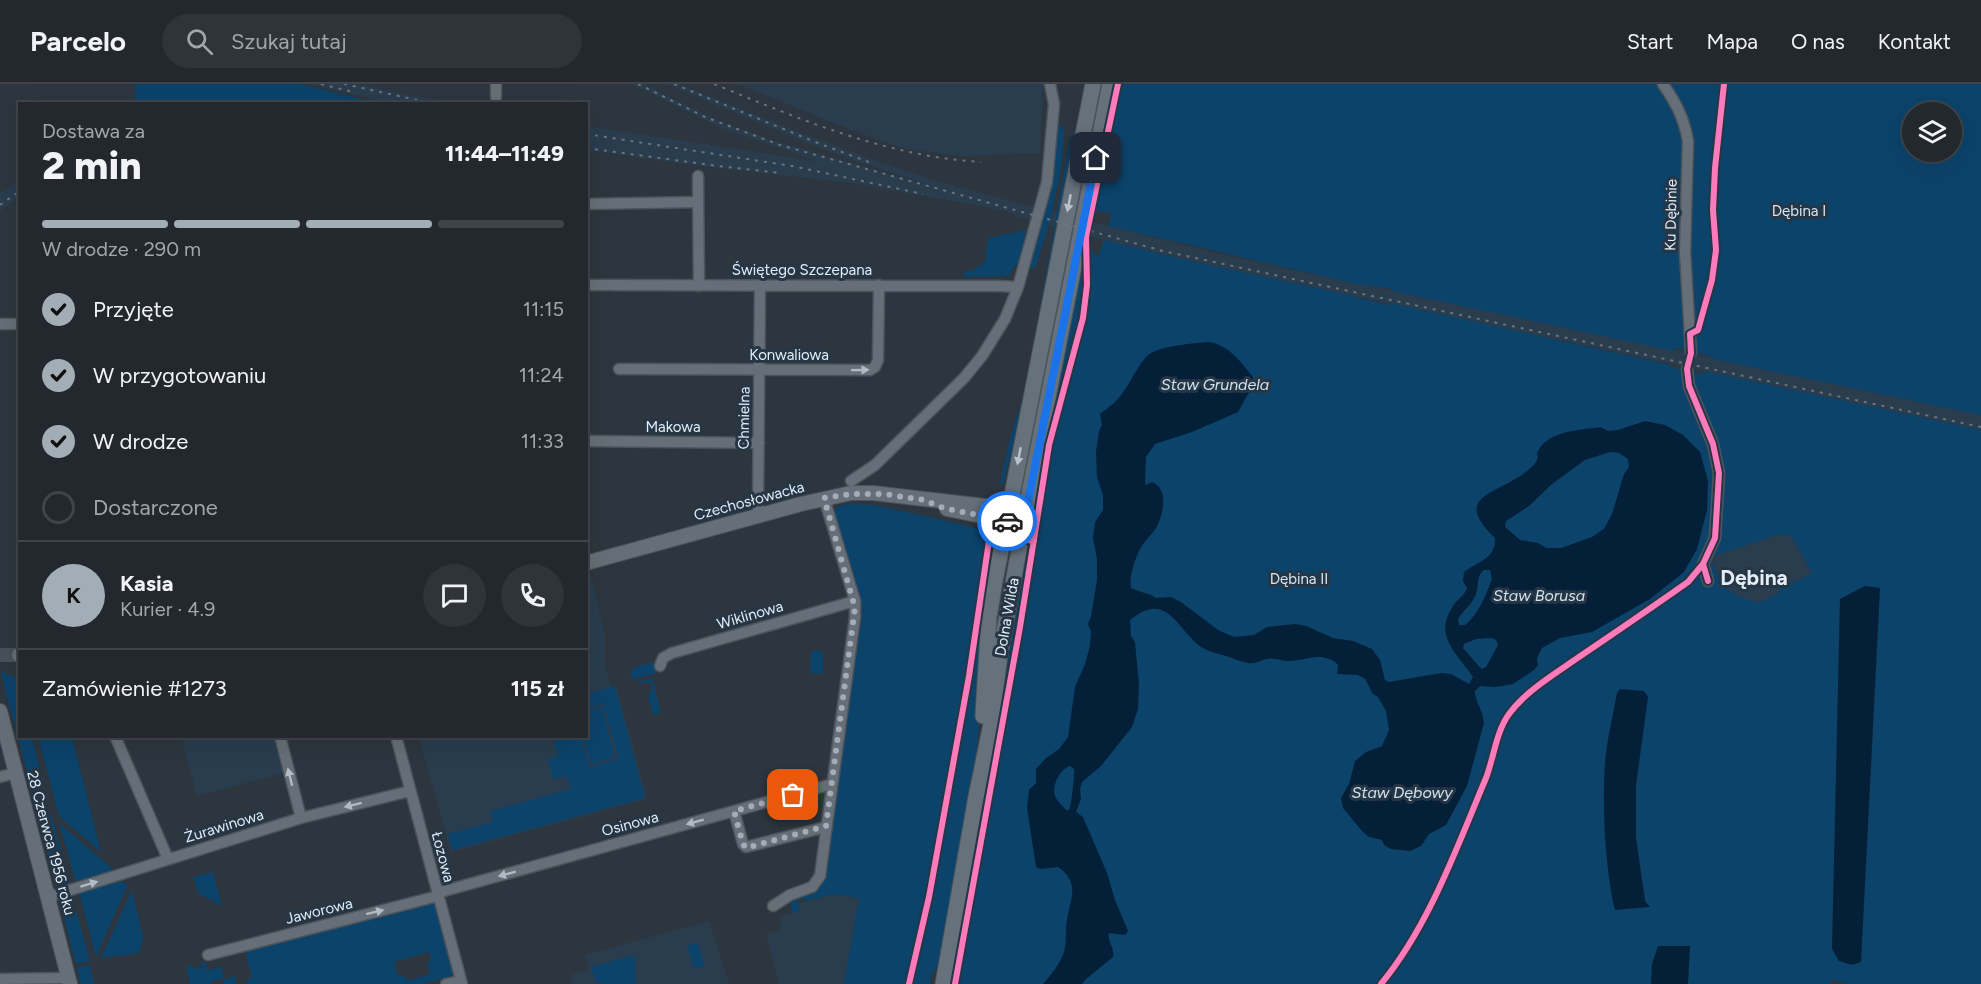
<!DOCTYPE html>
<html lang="pl">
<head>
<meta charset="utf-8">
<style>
  body { margin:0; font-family:Figtree,sans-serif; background:#2e343a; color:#f1f3f6; height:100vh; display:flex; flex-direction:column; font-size:22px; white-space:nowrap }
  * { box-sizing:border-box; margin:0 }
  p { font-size:20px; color:#a2a6aa }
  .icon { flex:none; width:33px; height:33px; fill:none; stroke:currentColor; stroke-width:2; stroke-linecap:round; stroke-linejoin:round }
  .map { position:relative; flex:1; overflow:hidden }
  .side { position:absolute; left:18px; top:18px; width:570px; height:636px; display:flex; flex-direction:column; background:#22282e; border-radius:0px; box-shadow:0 6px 24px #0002,0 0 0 2px #3f444a }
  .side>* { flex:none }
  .fabs { position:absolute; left:1902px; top:18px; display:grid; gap:12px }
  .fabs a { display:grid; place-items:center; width:60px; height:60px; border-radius:50%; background:#22282e; box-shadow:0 6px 24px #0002,0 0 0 2px #3f444a; font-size:30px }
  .pin { position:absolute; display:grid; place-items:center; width:51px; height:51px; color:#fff; margin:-26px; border-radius:12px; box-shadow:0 3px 9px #0006 }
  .courier { position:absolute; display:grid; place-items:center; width:60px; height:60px; margin:-30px; border:4px solid #1a73e8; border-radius:50%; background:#fff; color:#222; box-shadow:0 2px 8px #0007 }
  .overview em { font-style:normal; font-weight:800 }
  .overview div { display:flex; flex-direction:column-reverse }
  .overview { display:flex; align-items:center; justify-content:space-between; height:102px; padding:0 24px }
  h1 { font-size:39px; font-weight:800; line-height:45px }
  .bar { display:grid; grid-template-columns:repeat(4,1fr); gap:9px 6px; align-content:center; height:72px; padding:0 24px }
  .bar i { height:8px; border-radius:4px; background:#3f444a }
  .bar .active { background:#a3adb6 }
  .bar p { grid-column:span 4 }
  .line { display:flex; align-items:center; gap:15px; padding:0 24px; border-top:2px solid #3f444a }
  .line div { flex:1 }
  .round { display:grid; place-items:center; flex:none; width:63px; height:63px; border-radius:32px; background:#2e343a }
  ol { padding:0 24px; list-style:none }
  li { display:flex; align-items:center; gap:18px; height:66px }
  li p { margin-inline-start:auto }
  li .icon { padding:6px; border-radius:50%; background:#a3adb6; color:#111; stroke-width:4 }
  li:last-child { color:#a2a6aa }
  li i { width:33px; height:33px; border:3px solid #3f444a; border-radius:50% }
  header { display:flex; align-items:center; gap:36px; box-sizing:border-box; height:84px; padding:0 30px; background:#22282e; border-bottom:2px solid #3f444a }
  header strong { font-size:28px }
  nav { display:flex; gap:33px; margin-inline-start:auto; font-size:21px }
  .search { width:420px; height:54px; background:#2e343a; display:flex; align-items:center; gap:15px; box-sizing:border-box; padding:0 21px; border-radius:33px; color:#a2a6aa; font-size:22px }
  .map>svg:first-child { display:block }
  .built { fill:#293d4f }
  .green { fill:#0c436b; fill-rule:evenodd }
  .water { fill:#042039; fill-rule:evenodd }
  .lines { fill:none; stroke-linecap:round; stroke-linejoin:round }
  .tertiary-tunnel { stroke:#48515a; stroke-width:14; stroke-dasharray:14 7; stroke-linecap:butt }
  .minor-casing { stroke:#4c535a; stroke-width:13 }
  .tertiary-casing { stroke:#4c535a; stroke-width:16 }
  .secondary-casing { stroke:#4c535a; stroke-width:17 }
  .minor { stroke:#666f77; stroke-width:10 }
  .tertiary { stroke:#666f77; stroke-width:14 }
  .secondary { stroke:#66727b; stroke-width:15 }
  .rail { stroke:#6c747b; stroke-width:2; stroke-dasharray:3 6; stroke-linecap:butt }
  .cycleway-casing { stroke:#263645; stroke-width:10 }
  .cycleway { stroke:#fd7abc; stroke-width:6 }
  .oneway { fill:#b7c2cc }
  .oneway2 { fill:#b1bbc4 }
  .done { stroke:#a3adb6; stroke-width:6; stroke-dasharray:0 10.8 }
  .route { stroke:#1a73e8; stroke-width:8 }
  .labels { text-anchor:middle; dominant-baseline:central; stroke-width:6; stroke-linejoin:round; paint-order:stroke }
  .park-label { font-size:15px; fill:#d5e5f4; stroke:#263645 }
  .street-label { font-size:15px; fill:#e3edf7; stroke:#263645 }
  .water-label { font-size:16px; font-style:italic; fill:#d2e2f1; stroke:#263645 }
  .district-label { font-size:21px; font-weight:bold; fill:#e3edf7; stroke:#263645 }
</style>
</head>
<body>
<header>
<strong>Parcelo</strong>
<div class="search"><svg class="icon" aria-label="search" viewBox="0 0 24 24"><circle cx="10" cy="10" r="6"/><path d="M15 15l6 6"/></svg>Szukaj tutaj</div>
<nav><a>Start</a><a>Mapa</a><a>O nas</a><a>Kontakt</a></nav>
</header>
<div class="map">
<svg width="1981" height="900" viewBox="0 0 1981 900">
  <rect width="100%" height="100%" fill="#2d363e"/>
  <!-- built -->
  <path class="built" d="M307 0H357L450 19H391Z
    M632 0H643L707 32 767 55 924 100 936 103 862 79 812 61 666 0H679L783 42 869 74 930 95 988 111 1194 164 1274 182 1981 331V346L1190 177 1104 156 1015 132V130L987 123 851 99 684 80 587 66 586 42 821 78 719 43Z
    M738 0H1043L1040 69 959 72 901 64 833 39Z
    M19 96V113L0 127V109Z
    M1780 450 1792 453 1812 489 1779 506 1780 509 1756 520 1725 509 1710 473Z
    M591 492 605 552V581L611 602 616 600 647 715 451 768 419 653 586 652V494Z
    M204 652 274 653 283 689 197 712 182 658Z
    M834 810 859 814 844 900H779L766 850 782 846 779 833 799 827 797 820Z
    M709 837 729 900H565L573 898 572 891 589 886 585 871Z"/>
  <!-- green -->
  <path class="green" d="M135 0H299L369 17V20L284 17 241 20 136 19Z
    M1098 0H1105L1025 406 1017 405Z
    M1121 0H1981V331L1709 274V271H1707L1675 264 1674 267 1392 207V205L1357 200 1108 142 1111 129 1098 127 1094 133ZM1912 28H1952V68H1912Z
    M1056 40 1064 43C1064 88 1050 140 1036 182L1033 185 1028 184Z
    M1075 42V63L1023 320 1003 402 1000 399 1010 354 1026 303 1070 54 1073 52Z
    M1026 146 1019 182 1015 181 1009 192 964 193V187H971L985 178 988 154Z
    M1104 156 1190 177 1354 212 1355 213 1389 221 1390 219 1671 281 1670 283C1681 286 1691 288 1703 290L1704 287 1981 346V900H1848L1831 896 1830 900H1688L1690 862H1658L1652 880 1651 900H957L971 833 1041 424 1052 365 1086 234 1090 199 1088 163 1098 173ZM1780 450 1792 453 1812 489 1778 506 1779 509 1758 519C1727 509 1723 506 1711 475L1713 472ZM1865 502 1880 505 1861 878 1852 881 1832 865 1840 515ZM1617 609 1648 613 1636 701V754L1645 817 1605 735V678Z
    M1082 165 1084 211 1080 234 1050 353V330Z
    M846 420 875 421 982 445 987 451 976 538 967 586 963 588 966 599 922 839 907 900H844L859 814 834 810 805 817 804 814 797 817 800 827 792 829 791 815 814 807 822 798 862 532 860 515 834 429 835 424Z
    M994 457 988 493 977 666 943 863 936 887H932L930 900H912L928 837 974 586 971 585 982 527 991 459Z
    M1024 462 1028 464 1030 469 966 832 956 880 955 859Z
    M811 567H823V590L810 589Z
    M651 578 655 580 657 589 633 595 630 590 634 584Z
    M3 588 16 594 19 599 20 652 32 653 42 695 30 699 1 590Z
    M652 594 661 629 653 631 648 613 650 612 649 608 652 607 650 598 638 599 637 598Z
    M615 602 645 714 452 766 448 750 493 738 491 727 571 705 567 692 553 695 548 675 558 672 553 653H581L589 683 619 675 603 620 586 624 587 610Z
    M602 623 615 673 591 680 583 653 586 652 587 627Z
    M38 653H72L101 768 59 732Z
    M34 718 51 731 70 800 57 804Z
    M59 739 114 786 76 798Z
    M213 788 222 822 198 809 193 793Z
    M115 796 128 800 96 873 79 808Z
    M132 806 143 852 140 868C126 872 114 872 101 874Z
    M431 817 436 818 455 889 452 892 423 900H248L247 896 252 893 246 869 250 863ZM429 868 431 877 427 878 430 890 407 897 405 892H398L394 878Z
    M60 819 77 829 90 877 76 880Z
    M698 859 705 882 694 885 687 861Z
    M634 871 636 900H604L595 897 591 883Z
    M201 878H205L207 886 221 883 224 895 236 892V900H224L222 894 210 898V900H190L186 883 192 881 194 885 202 883Z
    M90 881 94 900H81L77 884Z"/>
  <!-- water -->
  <path class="water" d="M1209 258C1229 261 1241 278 1253 293V301L1238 328 1192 348 1155 360 1146 373 1145 398 1146 401 1152 398C1168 404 1164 427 1158 440 1154 450 1143 457 1139 467 1134 478 1129 493 1131 504 1140 509 1148 508 1156 514L1171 513 1181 518 1218 546 1234 553 1254 551 1267 543 1295 540 1306 542 1333 554 1353 557 1372 565 1380 576 1385 596 1389 598 1441 589 1451 590 1469 600 1473 593C1456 568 1433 552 1453 522 1458 514 1464 513 1467 504L1463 497 1464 488C1478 477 1496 475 1495 454 1453 414 1492 411 1520 392 1525 389 1535 381 1537 376 1539 368 1535 374 1538 367 1549 346 1582 346 1601 343L1608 347 1618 346 1645 337 1665 341 1683 351 1700 368 1708 397 1707 426 1697 465 1684 488 1650 515 1592 548 1560 554 1542 564 1537 574 1538 581 1534 586 1513 600 1496 603 1480 602 1475 607C1475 618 1483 626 1484 639L1467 702 1446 741 1429 750 1421 762 1410 767 1391 765 1384 761 1382 756 1369 753 1362 747 1343 724 1341 714 1349 700 1355 677 1366 668 1382 662 1389 646 1386 627 1378 613 1373 610 1365 595 1358 591 1337 590 1338 581C1323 566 1306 577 1289 577 1282 577 1274 573 1266 575 1260 577 1256 580 1248 579 1241 578 1233 574 1226 572 1216 569 1204 567 1196 559 1174 538 1164 508 1130 536L1131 552 1135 558 1139 601 1138 625 1132 643 1101 682 1082 698 1080 705 1081 715 1076 728 1083 733 1107 789 1115 816 1128 847 1125 851 1109 849C1107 857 1115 864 1113 873L1085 896 1082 900H1043C1051 891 1060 880 1064 868 1067 858 1065 845 1067 835 1071 814 1080 798 1058 783L1040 785 1036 783 1027 724 1029 706 1036 699V685L1046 674 1059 665 1068 653 1075 603 1085 580 1090 562 1091 548 1088 540 1091 532 1097 496V475L1093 454 1095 438 1103 426V411L1097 393 1096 368 1099 347 1102 341 1100 330C1104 326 1110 323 1114 319 1128 306 1134 286 1147 272 1157 262 1194 259 1209 258ZM1610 368 1619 369 1628 375 1629 383 1624 390 1612 430 1604 445 1592 453 1561 464H1547L1538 459 1520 456 1505 443 1506 437 1529 422 1552 400 1585 376ZM1484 486H1490L1492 495C1486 510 1479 530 1465 541H1459L1458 535C1463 526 1473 520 1476 510 1479 501 1476 492 1484 486ZM1491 554 1496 556 1498 561 1486 583 1482 585C1479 583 1467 568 1463 564L1464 560 1476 555ZM1070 682 1074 685C1075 691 1071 723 1069 726H1066C1063 722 1058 718 1056 714 1050 704 1060 685 1070 682Z
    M1865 502 1880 504 1861 878 1852 881 1839 877 1832 865 1840 515Z
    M1620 605 1644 607 1648 613 1636 701V754L1645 817 1650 823 1615 826C1605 785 1602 720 1605 678 1607 655 1613 632 1617 609Z
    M1658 862H1690L1688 900H1651L1652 880Z"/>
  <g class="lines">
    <!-- tertiary-tunnel -->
    <path class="tertiary-tunnel" d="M0 571H19"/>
    <!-- minor casing -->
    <g class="minor-casing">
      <path id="minor" d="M1663 0C1676 19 1684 34 1688 57L1685 168 1691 269
        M496 13V0
        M698 92 699 202
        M586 120 698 118
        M586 201 998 202 1018 203
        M0 240H20
        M619 285 870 286 875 283 878 276 879 201
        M1687 285 1689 302 1713 360 1719 389 1715 454 1703 480 1708 497
        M586 357 759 359
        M851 397 875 381 964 294 982 272 1005 235 1018 203 1047 98 1054 20 1050 0
        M760 431 758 422 760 201
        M660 582 663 574 672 569 855 517
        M115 652 168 775
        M280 652 301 734
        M396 652 462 900
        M0 693 16 689
        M734 727 743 760 746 763 826 743
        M437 809 832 700
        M48 813 301 734 410 707
        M773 822 790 811 812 803 820 792 855 533V517L824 414
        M208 871 438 812
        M0 895 68 894
        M446 900 461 897"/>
    </g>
    <!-- tertiary casing -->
    <g class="tertiary-casing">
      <path id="tertiary" d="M947 425 1006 437 1017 436
        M586 479 801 420 851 409H873L993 423 1013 427 1025 433
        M19 571H20
        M0 627 70 900"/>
    </g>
    <!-- secondary casing -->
    <g class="secondary-casing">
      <path id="secondary" d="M983 632 989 533 995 497 1093 0
        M943 900 976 713 991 640 1000 571 1029 410 1110 0"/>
    </g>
    <!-- minor -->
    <use href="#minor" class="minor"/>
    <!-- tertiary -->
    <use href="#tertiary" class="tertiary"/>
    <!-- secondary -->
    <use href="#secondary" class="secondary"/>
    <!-- rail -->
    <path class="rail" d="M321 0 353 8
      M344 0 435 20
      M638 0 705 33 780 61 1163 167 1981 343
      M674 0 815 58 874 80
      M714 0C802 36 885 72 981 78
      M586 50 792 82 923 110
      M586 64 718 82 780 89
      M0 121 20 107"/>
    <!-- cycleway casing -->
    <g class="cycleway-casing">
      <path id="cycleway" d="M1708 497 1703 480 1715 454 1719 389 1713 360 1689 302 1687 285 1691 269 1690 250 1698 246 1712 196 1716 166 1713 126 1715 84 1724 0
        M909 900 929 813 969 592 990 450 1034 457
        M955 900 1020 543 1049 361 1083 234 1087 201 1086 153 1118 0
        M1381 900C1429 842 1457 763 1486 694 1494 673 1496 648 1509 630 1526 607 1553 591 1576 575 1613 550 1651 524 1688 498L1703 480"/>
    </g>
    <!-- cycleway -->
    <use href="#cycleway" class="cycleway"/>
  </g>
  <!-- one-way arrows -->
  <defs><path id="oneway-solid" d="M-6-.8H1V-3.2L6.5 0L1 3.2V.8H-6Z" transform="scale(1.5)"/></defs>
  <g class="oneway">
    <use href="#oneway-solid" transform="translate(1069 119) rotate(101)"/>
    <use href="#oneway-solid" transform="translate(1019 372) rotate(101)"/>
  </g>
  <g class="oneway2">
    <use href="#oneway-solid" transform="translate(860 286) rotate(-1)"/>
    <use href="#oneway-solid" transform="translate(290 693) rotate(-104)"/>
    <use href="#oneway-solid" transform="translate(353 721) rotate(166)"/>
    <use href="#oneway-solid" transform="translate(695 738) rotate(165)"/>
    <use href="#oneway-solid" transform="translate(507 790) rotate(165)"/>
    <use href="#oneway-solid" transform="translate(89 800) rotate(-17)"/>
    <use href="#oneway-solid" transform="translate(375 828) rotate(-14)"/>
  </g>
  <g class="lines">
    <!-- done -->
    <path class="done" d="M793 711 734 727 743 760 746 764 826 742 855 524 824 414 851 410H884L924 416 943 424 1007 437"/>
    <!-- route -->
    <path class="route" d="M1007 437 1025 433 1096 74"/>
  </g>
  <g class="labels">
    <!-- park labels -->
    <g class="park-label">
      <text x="1799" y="127">Dębina I</text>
      <text x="1299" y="495">Dębina II</text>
    </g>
    <!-- street labels -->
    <g class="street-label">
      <text transform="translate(1671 131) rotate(-89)">Ku Dębinie</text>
      <text x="802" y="186">Świętego Szczepana</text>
      <text x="789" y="271">Konwaliowa</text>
      <text transform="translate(744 334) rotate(-89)">Chmielna</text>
      <text x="673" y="343">Makowa</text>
      <text transform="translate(749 417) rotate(-15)">Czechosłowacka</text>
      <text transform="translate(750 531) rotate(-16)">Wiklinowa</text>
      <text transform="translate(1007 533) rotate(-80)">Dolna Wilda</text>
      <text transform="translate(630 740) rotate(-15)">Osinowa</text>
      <text transform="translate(224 742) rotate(-17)">Żurawinowa</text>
      <text transform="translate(51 759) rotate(75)">28 Czerwca 1956 roku</text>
      <text transform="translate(443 773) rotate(75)">Łozowa</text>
      <text transform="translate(319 827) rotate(-14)">Jaworowa</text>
    </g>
    <!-- water labels -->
    <g class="water-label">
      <text x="1215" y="300">Staw Grundela</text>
      <text x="1539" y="511">Staw Borusa</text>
      <text x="1402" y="708">Staw Dębowy</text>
    </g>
    <!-- district labels -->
    <g class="district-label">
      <text x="1754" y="493">Dębina</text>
    </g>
  </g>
</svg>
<div class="fabs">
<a><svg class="icon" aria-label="layers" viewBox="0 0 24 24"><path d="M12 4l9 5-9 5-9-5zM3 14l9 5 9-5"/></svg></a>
</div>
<div class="pin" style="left:793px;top:711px;background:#ea580c"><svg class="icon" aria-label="bag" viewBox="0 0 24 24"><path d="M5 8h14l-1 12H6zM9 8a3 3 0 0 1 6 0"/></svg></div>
<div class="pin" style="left:1096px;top:74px;background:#1f2937"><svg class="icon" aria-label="home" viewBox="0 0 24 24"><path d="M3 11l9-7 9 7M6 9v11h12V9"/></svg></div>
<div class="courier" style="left:1007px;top:437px"><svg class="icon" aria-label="car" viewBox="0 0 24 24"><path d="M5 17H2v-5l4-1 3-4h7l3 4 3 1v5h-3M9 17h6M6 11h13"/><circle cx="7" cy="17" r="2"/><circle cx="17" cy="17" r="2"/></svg></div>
<section class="side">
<div class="overview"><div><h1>2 min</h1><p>Dostawa za</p></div><em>11:44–11:49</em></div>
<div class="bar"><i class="active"></i><i class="active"></i><i class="active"></i><i></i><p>W drodze · 290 m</p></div>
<ol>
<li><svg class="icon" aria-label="check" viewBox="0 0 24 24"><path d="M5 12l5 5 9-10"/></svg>Przyjęte<p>11:15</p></li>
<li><svg class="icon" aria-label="check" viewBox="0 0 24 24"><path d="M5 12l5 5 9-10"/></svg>W przygotowaniu<p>11:24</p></li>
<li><svg class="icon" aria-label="check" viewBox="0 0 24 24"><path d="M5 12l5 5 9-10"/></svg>W drodze<p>11:33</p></li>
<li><i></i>Dostarczone</li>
</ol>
<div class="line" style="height:108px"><b class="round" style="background:#a3adb6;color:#111">K</b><div><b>Kasia</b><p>Kurier · 4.9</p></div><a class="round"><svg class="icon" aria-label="chat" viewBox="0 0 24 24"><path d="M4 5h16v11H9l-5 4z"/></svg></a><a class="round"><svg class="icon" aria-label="phone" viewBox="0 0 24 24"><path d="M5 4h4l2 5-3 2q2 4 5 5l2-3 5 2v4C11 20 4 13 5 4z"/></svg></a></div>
<div class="line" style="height:78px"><div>Zamówienie #1273</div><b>115 zł</b></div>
</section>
</div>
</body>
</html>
